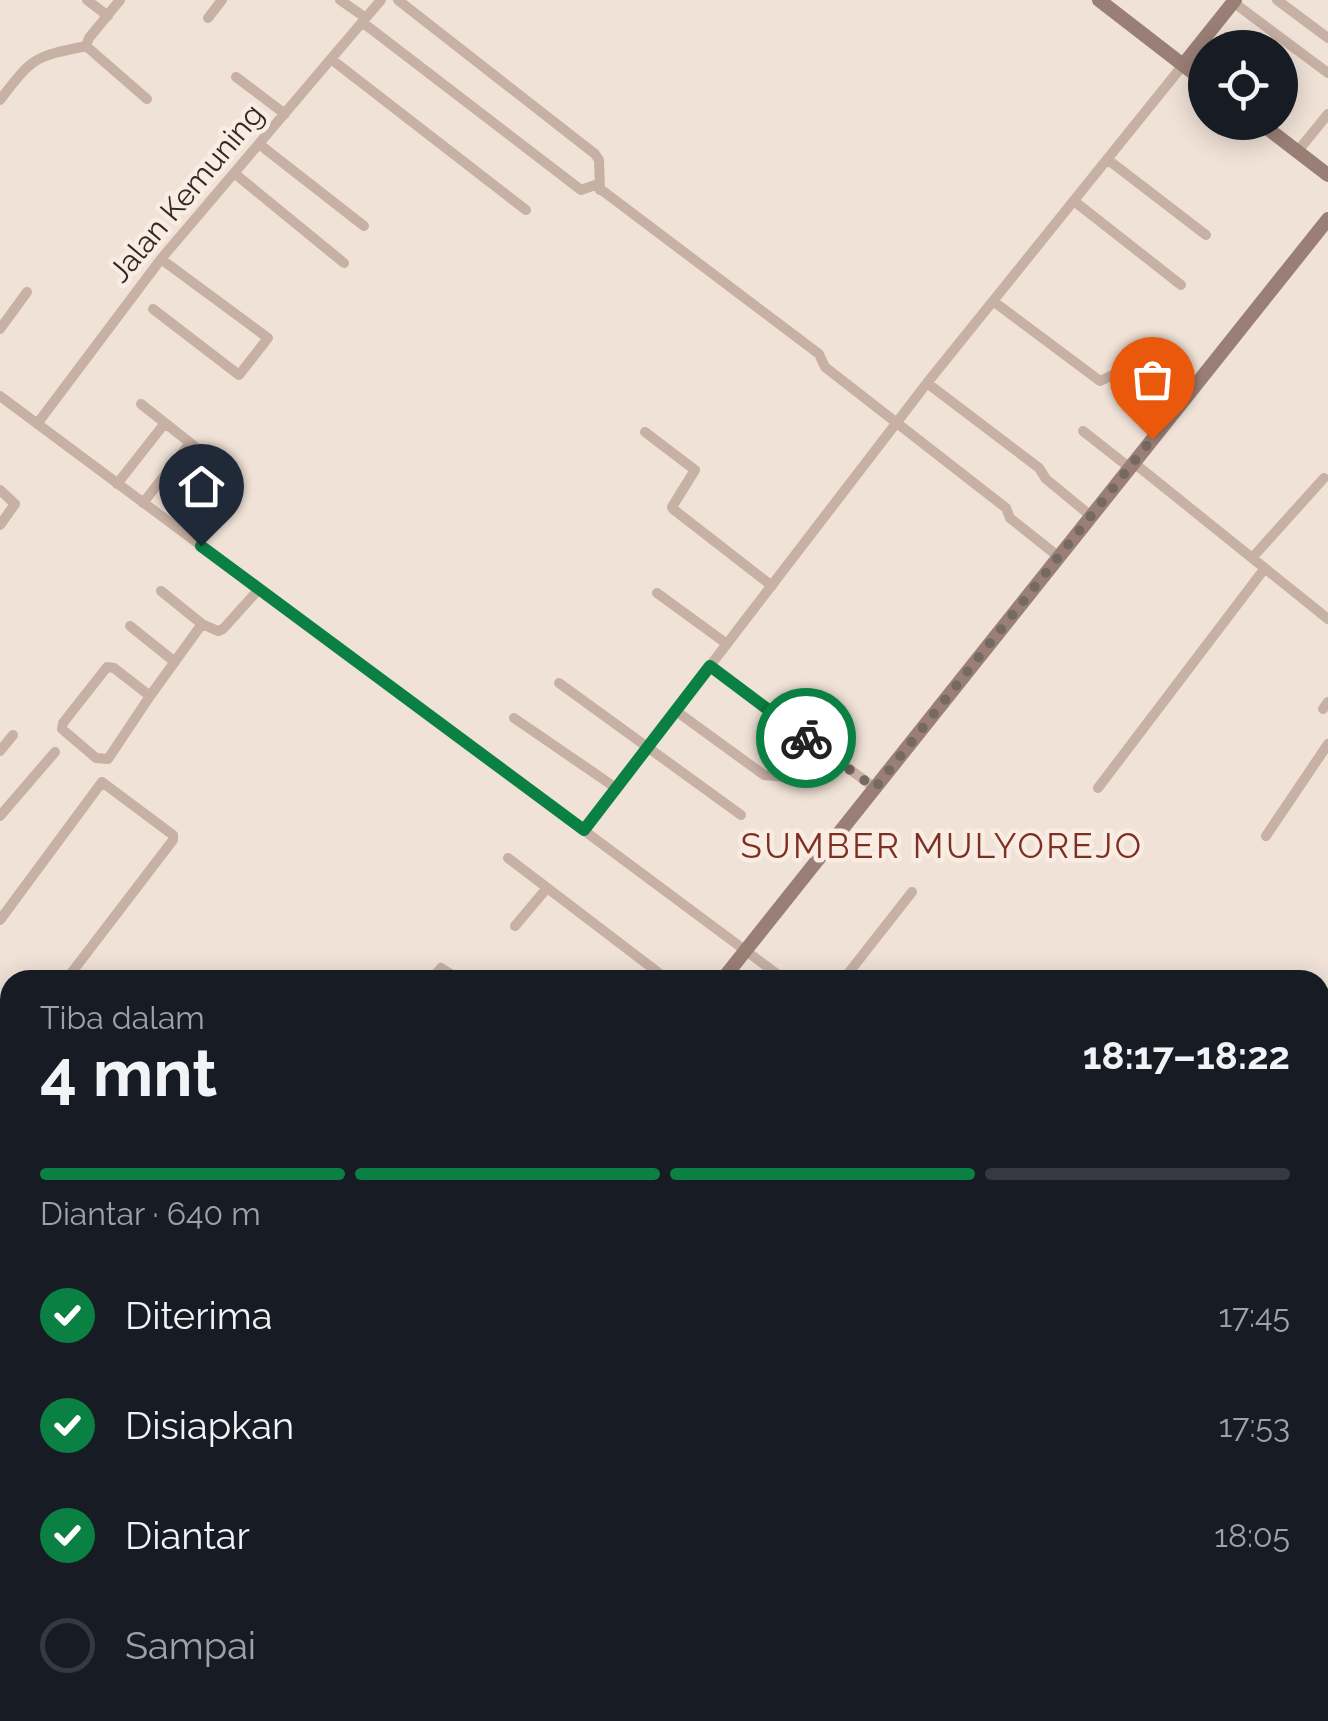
<!DOCTYPE html>
<html lang="id">
<head>
<meta charset="utf-8">
<style>
  body { margin:0; font-family:Raleway,sans-serif; background:#20242c; color:#f1f3f6; height:100vh; display:flex; flex-direction:column; font-size:38px; white-space:nowrap }
  * { box-sizing:border-box; margin:0 }
  p { font-size:32px; color:#9ea1a6 }
  .icon { flex:none; width:55px; height:55px; fill:none; stroke:currentColor; stroke-width:2; stroke-linecap:round; stroke-linejoin:round }
  .map { position:relative; flex:1; overflow:hidden }
  .panel { position:absolute; left:0px; top:970px; width:1330px; height:752px; display:flex; flex-direction:column; background:#171b24; border-radius:30px 30px 0 0; box-shadow:0 5px 25px #0003 }
  .panel>* { flex:none }
  .fabs { position:absolute; left:1188px; top:30px; display:grid; gap:20px }
  .fabs a { display:grid; place-items:center; width:110px; height:110px; border-radius:50%; background:#171b24; box-shadow:0 5px 25px #0003; font-size:50px }
  .pin { position:absolute; display:grid; place-items:center; width:85px; height:85px; color:#fff; margin:-102px -42px; border-radius:50% 50% 50% 0; rotate:-45deg; box-shadow:0 0 10px #0007 }
  .pin .icon { rotate:45deg }
  .courier { position:absolute; display:grid; place-items:center; width:100px; height:100px; margin:-50px; border:8px solid #0b8043; border-radius:50%; background:#fff; color:#222; box-shadow:0 2px 12px #0007 }
  .headline em { font-style:normal; font-weight:700 }
  .headline div { display:flex; flex-direction:column-reverse }
  .headline { display:flex; align-items:center; justify-content:space-between; height:170px; padding:0 40px }
  h1 { font-size:65px; font-weight:700; line-height:75px }
  .bar { display:grid; grid-template-columns:repeat(4,1fr); gap:15px 10px; align-content:center; height:120px; padding:0 40px }
  .bar i { height:12px; border-radius:8px; background:#363941 }
  .bar .active { background:#0b8043 }
  .bar p { grid-column:span 4 }
  ol { padding:0 40px; list-style:none }
  li { display:flex; align-items:center; gap:30px; height:110px }
  li p { margin-inline-start:auto }
  li .icon { padding:10px; border-radius:50%; background:#0b8043; color:#fff; stroke-width:4 }
  li:last-child { color:#9ea1a6 }
  li i { width:55px; height:55px; border:5px solid #363941; border-radius:50% }
  .map>svg:first-child { display:block }
  .lines { fill:none; stroke-linecap:round; stroke-linejoin:round }
  .stream { stroke:#78aca8; stroke-width:2.5 }
  .street { stroke:#c7b0a4; stroke-width:10 }
  .secondary { stroke:#9a7f76; stroke-width:14 }
  .done { stroke:#756963; stroke-width:10; stroke-dasharray:0 18 }
  .route { stroke:#0b8043; stroke-width:12 }
  .labels { text-anchor:middle; dominant-baseline:central; stroke-width:9; stroke-linejoin:round; paint-order:stroke }
  .street-label { font-size:30px; fill:#332825; stroke:#f8ece3 }
  .quarter-label { font-size:35px; letter-spacing:2.5px; fill:#7f2e22; stroke:#f8ece3 }
</style>
</head>
<body>
<div class="map">
<svg width="1328" height="1721" viewBox="0 0 1328 1721">
  <rect width="100%" height="100%" fill="#f0e2d7"/>
  <g class="lines">
    <!-- stream -->
    <path class="stream" d="M1320 1366 1328 1363
      M1320 1415 1328 1404
      M1071 1721 1080 1712"/>
    <!-- street -->
    <path class="street" d="M87 0 108 16
      M340 0 366 18
      M398 0 595 154 599 160 600 190
      M1277 0 1328 38
      M1233 2 1328 73
      M208 18 222 0
      M362 22 581 190 595 185 819 354 825 367 1006 508 1010 518 1059 557
      M86 46 147 99
      M86 46 89 38 120 0
      M331 59 526 210
      M236 77 285 114
      M0 100C33 57 33 57 86 46
      M259 144 364 226
      M1297 152 1328 114
      M1107 159 1206 235
      M234 173 344 263
      M1074 201 1181 285
      M993 301 1100 381 1115 374 1171 416
      M153 309 239 375 268 338 161 259
      M0 329 27 292
      M927 383 1039 468 1046 479 1091 516
      M0 396 785 980
      M141 404 203 453
      M37 424 161 259 381 0
      M1083 431 1130 468
      M645 432 695 470 672 507 673 509 772 586
      M1134 463 1328 619
      M117 484 165 423
      M0 490 15 504 0 525
      M143 503 190 443
      M1252 558 1324 478
      M161 591 202 624
      M657 593 727 644
      M130 626 175 662
      M710 666 875 788
      M559 683 741 815
      M150 696 114 668 107 667 63 723 62 729 96 758 108 759 150 696 202 624 218 631 223 629 259 589
      M1323 709 1328 702
      M676 711 764 775 787 777
      M514 718 616 788
      M0 751 13 735
      M1098 788 1265 568
      M0 816 55 752
      M584 830 927 383 1183 65
      M1266 836 1328 744
      M508 858 668 980
      M0 920 102 782 173 835V840L66 980
      M515 926 547 888
      M431 980 441 968 460 980
      M843 980 912 892
      M1028 980 1032 975
      M0 1036 10 1043
      M1320 1062 1328 1050
      M0 1125 10 1122
      M1320 1142 1324 1145
      M1320 1181 1328 1171
      M1320 1253 1325 1247 1321 1243 1328 1234
      M1320 1297 1328 1303
      M5 1315 10 1308
      M1320 1342 1328 1331
      M1320 1381 1328 1387
      M0 1439 10 1446
      M0 1559 10 1545
      M1320 1696 1328 1702
      M0 1703 10 1690
      M237 1712 248 1721
      M266 1712 277 1721
      M439 1712 451 1721
      M910 1712 922 1721
      M300 1721 307 1712
      M485 1721 491 1712
      M587 1721 594 1712
      M692 1721 697 1712
      M766 1721 772 1712
      M980 1721 986 1712
      M1043 1721 1050 1712
      M1130 1721 1137 1712
      M1157 1721 1164 1712
      M1309 1721 1315 1712"/>
    <!-- secondary -->
    <path class="secondary" d="M1099 0 1205 82
      M1183 65 1235 0
      M1259 122 1328 175
      M722 980 1328 219
      M137 1721 144 1712"/>
  </g>
  <g class="lines">
    <!-- done -->
    <path class="done" d="M806 738 875 788 1152 439"/>
    <!-- route -->
    <path class="route" d="M201 546 584 830 710 666 806 738"/>
  </g>
  <g class="labels">
    <!-- street labels -->
    <g class="street-label">
      <text transform="translate(186 193) rotate(-50)">Jalan Kemuning</text>
    </g>
    <!-- quarter labels -->
    <g class="quarter-label">
      <text x="942" y="845">SUMBER MULYOREJO</text>
    </g>
  </g>
</svg>
<div class="fabs">
<a><svg class="icon" aria-label="locate" viewBox="0 0 24 24"><circle cx="12" cy="12" r="6"/><path d="M12 2v4M12 18v4M2 12h4M18 12h4"/></svg></a>
</div>
<div class="pin" style="left:1152px;top:439px;background:#ea580c"><svg class="icon" aria-label="bag" viewBox="0 0 24 24"><path d="M5 8h14l-1 12H6zM9 8a3 3 0 0 1 6 0"/></svg></div>
<div class="pin" style="left:201px;top:546px;background:#1f2937"><svg class="icon" aria-label="home" viewBox="0 0 24 24"><path d="M3 11l9-7 9 7M6 9v11h12V9"/></svg></div>
<div class="courier" style="left:806px;top:738px"><svg class="icon" aria-label="bike" viewBox="0 0 24 24"><circle cx="6" cy="16" r="4"/><circle cx="18" cy="16" r="4"/><path d="M6 16l4-8h5l3 8M10 8l3 8H6M13 5h3"/></svg></div>
<section class="panel">
<div class="headline"><div><h1>4 mnt</h1><p>Tiba dalam</p></div><em>18:17–18:22</em></div>
<div class="bar"><i class="active"></i><i class="active"></i><i class="active"></i><i></i><p>Diantar · 640 m</p></div>
<ol>
<li><svg class="icon" aria-label="check" viewBox="0 0 24 24"><path d="M5 12l5 5 9-10"/></svg>Diterima<p>17:45</p></li>
<li><svg class="icon" aria-label="check" viewBox="0 0 24 24"><path d="M5 12l5 5 9-10"/></svg>Disiapkan<p>17:53</p></li>
<li><svg class="icon" aria-label="check" viewBox="0 0 24 24"><path d="M5 12l5 5 9-10"/></svg>Diantar<p>18:05</p></li>
<li><i></i>Sampai</li>
</ol>
</section>
</div>
</body>
</html>
